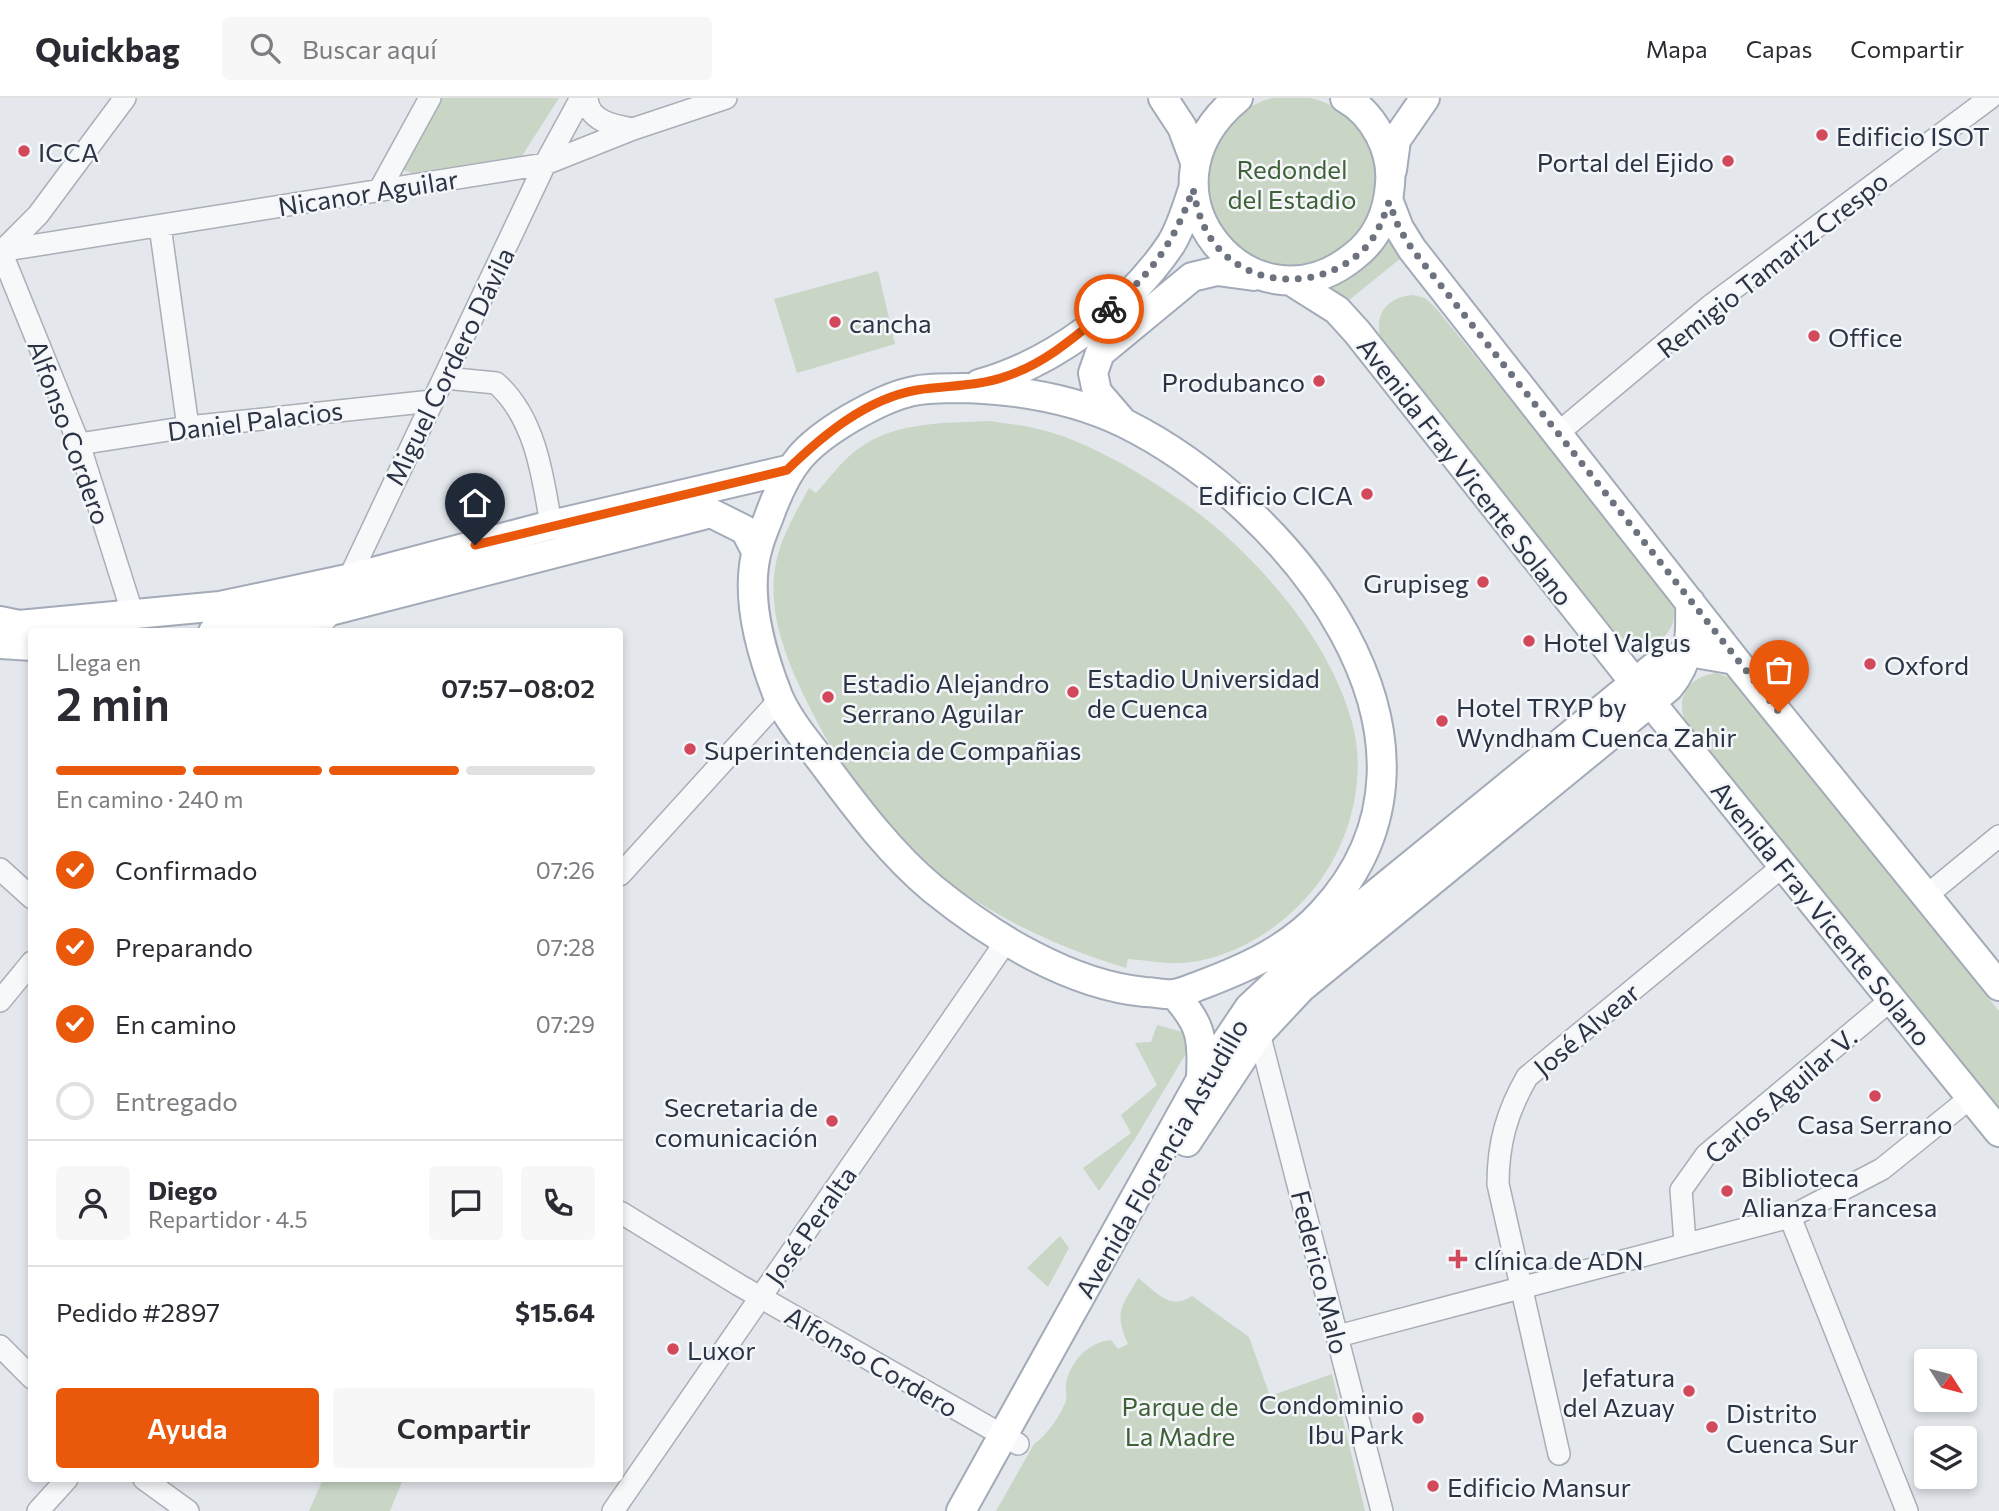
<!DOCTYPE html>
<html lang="es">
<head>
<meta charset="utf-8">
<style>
  body { margin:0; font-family:Commissioner,sans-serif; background:#f7f7f7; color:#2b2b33; height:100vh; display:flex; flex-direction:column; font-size:26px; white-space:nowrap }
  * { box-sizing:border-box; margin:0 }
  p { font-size:23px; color:#7c7c81 }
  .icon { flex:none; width:38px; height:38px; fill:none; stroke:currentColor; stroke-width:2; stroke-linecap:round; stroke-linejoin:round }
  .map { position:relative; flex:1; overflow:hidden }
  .details { position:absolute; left:28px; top:530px; width:595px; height:854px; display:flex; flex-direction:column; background:#fff; border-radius:7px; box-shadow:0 4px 10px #0003 }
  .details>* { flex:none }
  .needle { width:46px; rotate:126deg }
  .controls { position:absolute; left:1914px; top:1251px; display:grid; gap:14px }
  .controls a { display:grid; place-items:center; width:63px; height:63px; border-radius:7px; background:#fff; box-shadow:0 4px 10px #0003; font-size:35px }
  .pin { position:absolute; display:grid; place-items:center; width:60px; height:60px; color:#fff; margin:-72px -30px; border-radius:50% 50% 50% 0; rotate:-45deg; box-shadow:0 0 7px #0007 }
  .pin .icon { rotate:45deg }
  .courier { position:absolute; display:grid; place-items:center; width:70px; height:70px; margin:-35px; border:5px solid #ea580c; border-radius:50%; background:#fff; color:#222; box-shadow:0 2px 9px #0007 }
  .summary em { font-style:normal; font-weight:600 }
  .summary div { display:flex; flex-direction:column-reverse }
  .summary { display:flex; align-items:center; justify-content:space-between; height:119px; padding:0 28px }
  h1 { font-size:46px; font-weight:600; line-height:52px }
  .bar { display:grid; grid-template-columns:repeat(4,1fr); gap:10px 7px; align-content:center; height:84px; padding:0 28px }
  .bar i { height:9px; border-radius:5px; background:#e1e1e2 }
  .bar .on { background:#ea580c }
  .bar p { grid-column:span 4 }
  .line { display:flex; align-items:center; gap:18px; padding:0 28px; border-top:2px solid #e1e1e2 }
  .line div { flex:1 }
  .round { display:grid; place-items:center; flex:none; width:74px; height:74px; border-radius:7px; background:#f7f7f7 }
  ol { padding:0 28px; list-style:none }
  li { display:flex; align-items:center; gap:21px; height:77px }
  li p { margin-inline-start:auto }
  li .icon { padding:7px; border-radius:50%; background:#ea580c; color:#fff; stroke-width:4 }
  li:last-child { color:#7c7c81 }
  li i { width:38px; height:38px; border:4px solid #e1e1e2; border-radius:50% }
  .primary-button { display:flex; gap:14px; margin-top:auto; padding:14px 28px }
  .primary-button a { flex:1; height:80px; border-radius:7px; background:#ea580c; color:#fff; font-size:28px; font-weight:600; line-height:80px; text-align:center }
  .primary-button a+a { background:#f7f7f7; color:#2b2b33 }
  header { display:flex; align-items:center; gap:42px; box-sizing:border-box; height:98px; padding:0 35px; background:#fff; border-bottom:2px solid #e1e1e2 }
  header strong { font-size:33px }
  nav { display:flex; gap:38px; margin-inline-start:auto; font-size:24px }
  .search { width:490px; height:63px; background:#f7f7f7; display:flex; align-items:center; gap:18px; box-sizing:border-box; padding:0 24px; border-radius:7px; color:#7c7c81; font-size:26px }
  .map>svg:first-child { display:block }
  .green { fill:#c9d6c5 }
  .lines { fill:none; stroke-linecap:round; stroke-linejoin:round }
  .minor-casing { stroke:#a9aeb7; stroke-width:24 }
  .major-casing { stroke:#a3abb8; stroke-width:32 }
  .minor { stroke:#f7f8fa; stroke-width:21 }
  .major { stroke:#fff; stroke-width:28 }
  .done { stroke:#6c737f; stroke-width:7; stroke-dasharray:0 12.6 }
  .route { stroke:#ea580c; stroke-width:9 }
  .poi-dot { fill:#d1495b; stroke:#f4f6f9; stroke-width:2.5 }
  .labels { text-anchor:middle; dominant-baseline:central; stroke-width:5; stroke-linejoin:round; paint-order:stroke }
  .poi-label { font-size:26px; fill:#2b3445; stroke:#f4f6f9; text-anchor:start }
  .park-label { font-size:26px; fill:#3f6138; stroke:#f4f6f9 }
  .street-label { font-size:26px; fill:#2b3445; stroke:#f4f6f9 }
</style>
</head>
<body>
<header>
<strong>Quickbag</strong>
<div class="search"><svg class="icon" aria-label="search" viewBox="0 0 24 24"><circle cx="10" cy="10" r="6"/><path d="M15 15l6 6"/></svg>Buscar aquí</div>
<nav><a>Mapa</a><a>Capas</a><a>Compartir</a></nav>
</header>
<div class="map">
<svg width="1999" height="1413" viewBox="0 0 1999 1413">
  <rect width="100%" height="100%" fill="#e4e7ec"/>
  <!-- green -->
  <path class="green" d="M1206 84a86 86 0 1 1 172 0a86 86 0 1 1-172 0Z
    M436 0H559L522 58 413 75 405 73 401 66Z
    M1380 129 1412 151 1337 212 1318 179Z
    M878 173 895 246 797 275 774 201Z
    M1413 197 1425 200 1435 209 1669 497C1678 516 1675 528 1661 542 1643 551 1631 548 1616 535L1384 249C1371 222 1383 199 1413 197Z
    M991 323C1007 326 1023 327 1038 331 1082 341 1134 371 1171 396 1247 445 1328 536 1352 624 1369 685 1347 756 1305 801 1274 835 1228 862 1181 865 1164 866 1145 862 1128 861L1126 870C974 823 878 749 807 604 788 565 770 522 774 478 777 445 794 418 809 390L816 395C829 381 842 362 858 351 895 323 947 325 991 323Z
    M1716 575 1728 579 1738 588 1999 913V1015L1687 628C1674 601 1687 579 1716 575Z
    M1157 927 1183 934 1191 947 1135 1041 1099 1093 1083 1070 1131 1035 1121 1017 1157 987 1135 945 1151 944Z
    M1060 1138 1069 1150 1048 1189 1027 1170Z
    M1138 1180C1157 1194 1169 1213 1192 1198L1249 1239 1270 1298 1332 1276 1365 1413H996L1034 1346C1046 1338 1062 1316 1066 1302 1067 1296 1065 1290 1066 1285 1071 1263 1088 1244 1111 1242L1118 1251 1128 1246C1114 1214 1121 1210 1138 1180Z
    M323 1381H403L390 1413H309Z"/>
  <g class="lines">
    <!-- minor casing -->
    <g class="minor-casing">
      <path id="minor" d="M587 0C588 23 614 28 633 31
        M380 91 430 0
        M160 128 188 329
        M0 151 79 346 133 517
        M0 153 545 66 633 31 726 0
        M0 155 38 117 125 0
        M445 280 496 285C535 319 543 378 551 427
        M1558 335 1710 208 1990 0
        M79 346 188 329 432 303
        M315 534 334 512 545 66 581 0
        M0 771 32 800
        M620 777 779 602
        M1926 798 1999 738
        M0 903 32 864
        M1259 935 1382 1413
        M620 1114 739 1187 1018 1346
        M1790 1119 1907 1413
        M1685 1144 1681 1092 1706 1057 1892 901
        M1338 1238 1790 1119 1882 1071 1970 1000
        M0 1248 32 1280
        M1559 1356 1498 1086C1498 1045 1507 1014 1527 979L1783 768
        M144 1381 188 1413
        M38 1413 67 1381
        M613 1413 1007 842"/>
    </g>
    <!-- major casing -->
    <g class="major-casing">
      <path id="major" d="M1163 0 1182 29 1195 64
        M1238 0C1125 93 1252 240 1353 159 1377 141 1388 115 1390 86 1393 53 1374 16 1345 0
        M1392 72 1396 42 1425 0
        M1389 104 1399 130 1412 151 1735 562 1999 888
        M1291 183 1337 212 1357 234 1635 585 1999 1034
        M979 286C1052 266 1129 209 1171 146 1181 130 1187 109 1193 91
        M966 290C1020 292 1075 301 1124 325 1288 406 1482 643 1322 815 1289 851 1246 870 1201 887 1193 890 1182 895 1174 896 1165 897 1154 894 1145 894 1070 887 991 838 933 791 892 757 858 712 826 669 810 647 789 624 778 598 761 555 744 495 758 449 761 437 767 425 771 413 789 366 804 348 849 321 870 309 894 296 919 292 934 290 951 290 966 290Z
        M1121 322 1097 294 1093 275 1100 255 1192 179 1217 173 1254 178
        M0 523 19 527 220 508 347 481 551 427 787 372
        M213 534 334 512 711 415 745 432 756 453
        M0 546 32 548
        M1174 896C1201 926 1203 939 1201 978
        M1187 1044 1259 935 1301 890 1669 589C1691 562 1691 537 1690 504
        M961 1413 1200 983 1249 910 1334 830 1654 569 1689 554 1735 562"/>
    </g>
    <!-- minor -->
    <use href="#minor" class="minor"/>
    <!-- major -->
    <use href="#major" class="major"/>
  </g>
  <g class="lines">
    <!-- done -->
    <path class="done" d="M1109 211C1152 175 1174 145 1193 91 1197 111 1202 130 1215 146 1251 192 1324 192 1364 151 1377 138 1383 121 1389 104L1399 130 1412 151 1779 614"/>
    <!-- route -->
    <path class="route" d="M475 447 787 372C823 337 866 301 917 292 948 287 977 289 1007 278 1046 265 1077 237 1109 211"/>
  </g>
  <!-- markers -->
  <g class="poi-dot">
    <circle cx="1822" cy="37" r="7"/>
    <circle cx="24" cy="53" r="7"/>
    <circle cx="1728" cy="63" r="7"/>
    <circle cx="835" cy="224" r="7"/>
    <circle cx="1814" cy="238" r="7"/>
    <circle cx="1319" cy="283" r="7"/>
    <circle cx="1367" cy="396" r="7"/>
    <circle cx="1483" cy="484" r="7"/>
    <circle cx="1529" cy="543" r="7"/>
    <circle cx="1870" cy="566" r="7"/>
    <circle cx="1073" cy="594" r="7"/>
    <circle cx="828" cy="599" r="7"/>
    <circle cx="1442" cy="623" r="7"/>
    <circle cx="690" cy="651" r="7"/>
    <circle cx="1875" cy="998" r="7"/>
    <circle cx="832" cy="1023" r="7"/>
    <circle cx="1727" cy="1093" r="7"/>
    <path d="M1454.5 1150.5h7v7h7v7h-7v7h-7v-7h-7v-7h7z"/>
    <circle cx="673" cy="1251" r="7"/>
    <circle cx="1689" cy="1293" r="7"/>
    <circle cx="1418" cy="1320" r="7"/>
    <circle cx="1712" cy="1329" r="7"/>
    <circle cx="1433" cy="1388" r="7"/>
  </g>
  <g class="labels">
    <!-- poi labels -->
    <g class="poi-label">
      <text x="1836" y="37">Edificio ISOT</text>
      <text x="38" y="53">ICCA</text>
      <text x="1714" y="63" text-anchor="end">Portal del Ejido</text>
      <text x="849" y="224">cancha</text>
      <text x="1828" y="238">Office</text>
      <text x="1305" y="283" text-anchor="end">Produbanco</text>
      <text x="1353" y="396" text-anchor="end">Edificio CICA</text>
      <text x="1469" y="484" text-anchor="end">Grupiseg</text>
      <text x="1543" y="543">Hotel Valgus</text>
      <text x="1884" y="566">Oxford</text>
      <text x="1087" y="579">Estadio Universidad<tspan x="1087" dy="30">de Cuenca</tspan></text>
      <text x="842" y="584">Estadio Alejandro<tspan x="842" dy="30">Serrano Aguilar</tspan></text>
      <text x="1456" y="608">Hotel TRYP by<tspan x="1456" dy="30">Wyndham Cuenca Zahir</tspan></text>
      <text x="704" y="651">Superintendencia de Compañias</text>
      <text x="818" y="1008" text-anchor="end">Secretaria de<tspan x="818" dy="30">comunicación</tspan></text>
      <text x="1875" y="1025" text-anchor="middle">Casa Serrano</text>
      <text x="1741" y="1078">Biblioteca<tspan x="1741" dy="30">Alianza Francesa</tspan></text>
      <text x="1474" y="1161">clínica de ADN</text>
      <text x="687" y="1251">Luxor</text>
      <text x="1675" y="1278" text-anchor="end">Jefatura<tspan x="1675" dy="30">del Azuay</tspan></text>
      <text x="1404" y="1305" text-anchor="end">Condominio<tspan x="1404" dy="30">Ibu Park</tspan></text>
      <text x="1726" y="1314">Distrito<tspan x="1726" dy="30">Cuenca Sur</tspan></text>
      <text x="1447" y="1388">Edificio Mansur</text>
    </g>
    <!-- park labels -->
    <g class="park-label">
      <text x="1292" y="70">Redondel<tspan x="1292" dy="30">del Estadio</tspan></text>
      <text x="1180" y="1307">Parque de<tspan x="1180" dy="30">La Madre</tspan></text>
    </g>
    <!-- street labels -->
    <g class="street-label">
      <text transform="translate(368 94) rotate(-9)">Nicanor Aguilar</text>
      <text transform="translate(1772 166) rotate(-38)">Remigio Tamariz Crespo</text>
      <text transform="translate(449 268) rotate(-64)">Miguel Cordero Dávila</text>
      <text transform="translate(255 322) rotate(-7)">Daniel Palacios</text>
      <text transform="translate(70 334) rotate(70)">Alfonso Cordero</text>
      <text transform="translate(1466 373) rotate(52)">Avenida Fray Vicente Solano</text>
      <text transform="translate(1822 815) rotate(51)">Avenida Fray Vicente Solano</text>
      <text transform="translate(1586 931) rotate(-40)">José Alvear</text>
      <text transform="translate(1780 997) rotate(-41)">Carlos Aguilar V.</text>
      <text transform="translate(1161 1060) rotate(-60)">Avenida Florencia Astudillo</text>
      <text transform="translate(810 1127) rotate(-55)">José Peralta</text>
      <text transform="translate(1321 1174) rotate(76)">Federico Malo</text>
      <text transform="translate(872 1263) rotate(30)">Alfonso Cordero</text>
    </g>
  </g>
</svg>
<div class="controls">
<a><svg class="needle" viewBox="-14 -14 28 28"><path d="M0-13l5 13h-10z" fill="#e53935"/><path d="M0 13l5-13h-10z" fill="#7c7c81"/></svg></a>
<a><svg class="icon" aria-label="layers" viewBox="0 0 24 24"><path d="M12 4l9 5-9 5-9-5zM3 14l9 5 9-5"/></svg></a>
</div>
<div class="pin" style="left:1779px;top:614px;background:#ea580c"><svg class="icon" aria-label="bag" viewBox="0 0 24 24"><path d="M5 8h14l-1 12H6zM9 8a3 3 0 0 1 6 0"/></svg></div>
<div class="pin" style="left:475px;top:447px;background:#1f2937"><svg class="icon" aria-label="home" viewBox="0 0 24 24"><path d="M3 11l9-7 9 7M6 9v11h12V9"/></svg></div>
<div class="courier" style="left:1109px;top:211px"><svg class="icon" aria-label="bike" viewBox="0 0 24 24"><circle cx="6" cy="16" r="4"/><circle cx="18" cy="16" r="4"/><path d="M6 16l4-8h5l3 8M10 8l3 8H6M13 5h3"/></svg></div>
<section class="details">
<div class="summary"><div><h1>2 min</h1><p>Llega en</p></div><em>07:57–08:02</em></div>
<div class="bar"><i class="on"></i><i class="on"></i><i class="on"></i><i></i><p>En camino · 240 m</p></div>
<ol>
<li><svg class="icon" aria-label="check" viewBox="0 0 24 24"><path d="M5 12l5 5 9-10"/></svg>Confirmado<p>07:26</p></li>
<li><svg class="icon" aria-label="check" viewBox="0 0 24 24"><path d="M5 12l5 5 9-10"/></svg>Preparando<p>07:28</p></li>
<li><svg class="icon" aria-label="check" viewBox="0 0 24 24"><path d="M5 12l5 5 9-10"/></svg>En camino<p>07:29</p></li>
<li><i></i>Entregado</li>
</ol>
<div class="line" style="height:126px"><a class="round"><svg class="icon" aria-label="person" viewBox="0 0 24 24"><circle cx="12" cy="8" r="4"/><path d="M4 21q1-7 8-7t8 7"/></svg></a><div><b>Diego</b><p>Repartidor · 4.5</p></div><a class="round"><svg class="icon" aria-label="chat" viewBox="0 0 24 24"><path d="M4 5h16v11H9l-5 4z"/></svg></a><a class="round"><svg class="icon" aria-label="phone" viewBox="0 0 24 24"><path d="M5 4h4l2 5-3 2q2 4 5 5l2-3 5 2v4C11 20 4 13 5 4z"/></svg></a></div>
<div class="line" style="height:91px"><div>Pedido #2897</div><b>$15.64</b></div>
<div class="primary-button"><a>Ayuda</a><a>Compartir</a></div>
</section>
</div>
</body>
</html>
